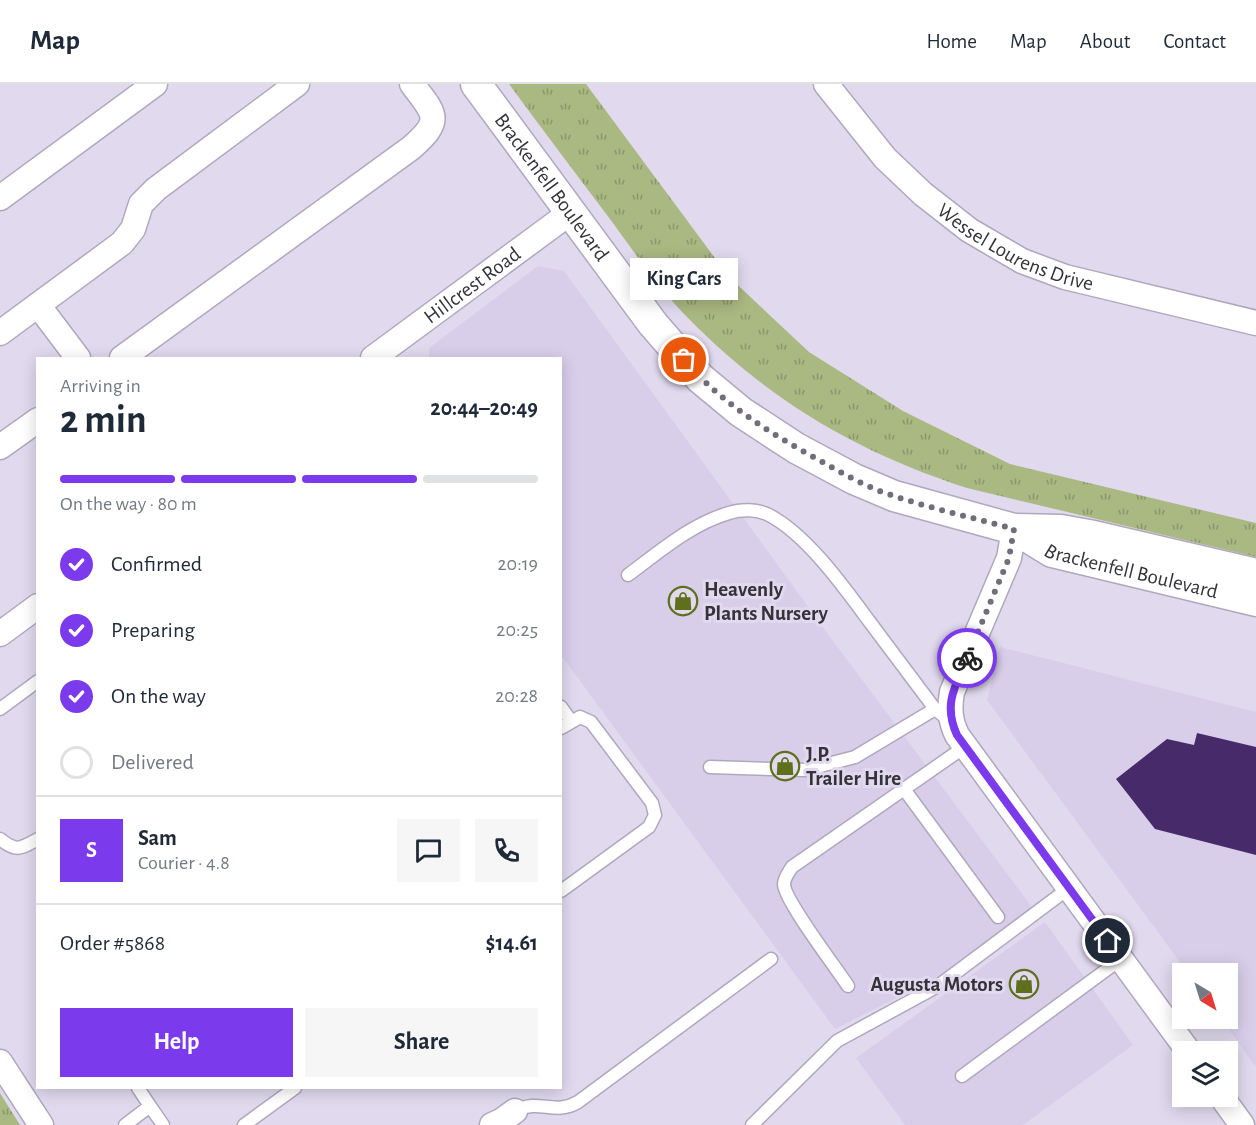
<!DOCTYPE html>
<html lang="en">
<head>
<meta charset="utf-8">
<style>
  body { margin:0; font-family:"Alegreya Sans",sans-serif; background:#f6f6f7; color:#1f2937; height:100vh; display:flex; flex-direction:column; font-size:22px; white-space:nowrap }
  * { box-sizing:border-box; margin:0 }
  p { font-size:20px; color:#747a83 }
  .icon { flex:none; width:33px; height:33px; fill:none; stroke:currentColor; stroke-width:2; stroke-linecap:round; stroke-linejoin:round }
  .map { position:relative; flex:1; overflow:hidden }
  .panel { position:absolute; left:36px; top:273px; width:526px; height:732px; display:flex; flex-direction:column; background:#fff; border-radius:0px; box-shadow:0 3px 15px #0003 }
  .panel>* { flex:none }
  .needle { width:39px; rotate:142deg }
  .fabs { position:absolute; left:1172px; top:879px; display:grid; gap:12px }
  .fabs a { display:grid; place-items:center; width:66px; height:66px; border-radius:0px; background:#fff; box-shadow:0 3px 15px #0003; font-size:30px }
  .pin { position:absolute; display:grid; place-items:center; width:51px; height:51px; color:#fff; margin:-26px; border:3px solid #fff; border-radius:50%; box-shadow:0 2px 6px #0007 }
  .courier { position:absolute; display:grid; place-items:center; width:60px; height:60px; margin:-30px; border:4px solid #7c3aed; border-radius:50%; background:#fff; color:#222; box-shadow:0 2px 8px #0007 }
  .bubble { position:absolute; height:42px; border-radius:0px; background:#fff; box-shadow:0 3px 15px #0003; font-size:20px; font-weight:700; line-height:42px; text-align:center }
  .summary em { font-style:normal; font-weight:700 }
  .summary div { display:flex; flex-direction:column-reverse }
  .summary { display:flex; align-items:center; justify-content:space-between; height:102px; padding:0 24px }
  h1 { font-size:39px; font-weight:700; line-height:45px }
  .bar { display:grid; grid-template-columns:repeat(4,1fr); gap:9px 6px; align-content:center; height:72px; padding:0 24px }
  .bar i { height:8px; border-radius:4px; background:#e0e1e3 }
  .bar .on { background:#7c3aed }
  .bar p { grid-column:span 4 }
  .line { display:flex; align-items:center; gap:15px; padding:0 24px; border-top:2px solid #e0e1e3 }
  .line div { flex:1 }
  .round { display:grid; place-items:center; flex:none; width:63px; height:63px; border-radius:0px; background:#f6f6f7 }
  ol { padding:0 24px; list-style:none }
  li { display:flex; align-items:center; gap:18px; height:66px }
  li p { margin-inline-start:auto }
  li .icon { padding:6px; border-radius:50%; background:#7c3aed; color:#fff; stroke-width:4 }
  li:last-child { color:#747a83 }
  li i { width:33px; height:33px; border:3px solid #e0e1e3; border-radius:50% }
  .button { display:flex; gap:12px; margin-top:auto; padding:12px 24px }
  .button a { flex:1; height:69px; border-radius:0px; background:#7c3aed; color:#fff; font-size:24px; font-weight:700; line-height:69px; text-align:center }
  .button a+a { background:#f6f6f7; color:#1f2937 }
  header { display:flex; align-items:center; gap:36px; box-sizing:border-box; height:84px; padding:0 30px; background:#fff; border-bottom:2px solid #e0e1e3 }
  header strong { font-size:28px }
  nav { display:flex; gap:33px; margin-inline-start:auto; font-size:21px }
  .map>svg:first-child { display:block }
  .built { fill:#d8ceea }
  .grass { fill:url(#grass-tufts) }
  .building { fill:#462a69 }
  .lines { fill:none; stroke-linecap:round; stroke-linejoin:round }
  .service-casing { stroke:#afa8bd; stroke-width:15 }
  .minor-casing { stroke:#afa8bd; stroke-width:27 }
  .tertiary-casing { stroke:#afa8bd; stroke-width:33 }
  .service { stroke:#fff; stroke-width:12 }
  .minor { stroke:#fff; stroke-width:24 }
  .tertiary { stroke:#fff; stroke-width:30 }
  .done { stroke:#716d79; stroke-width:6; stroke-dasharray:0 10.8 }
  .route { stroke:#7c3aed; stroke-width:8 }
  .labels { text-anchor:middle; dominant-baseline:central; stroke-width:6; stroke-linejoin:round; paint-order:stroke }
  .street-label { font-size:21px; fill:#35323a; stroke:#e1daef }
  .poi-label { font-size:21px; font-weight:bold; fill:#35323a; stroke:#e1daef; text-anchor:start }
</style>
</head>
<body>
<header>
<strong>Map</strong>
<nav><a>Home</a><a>Map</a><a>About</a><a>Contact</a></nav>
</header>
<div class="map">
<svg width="1256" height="1041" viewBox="0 0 1256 1041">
  <defs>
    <pattern id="grass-tufts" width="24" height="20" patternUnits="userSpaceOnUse" patternTransform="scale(1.5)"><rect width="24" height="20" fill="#aab882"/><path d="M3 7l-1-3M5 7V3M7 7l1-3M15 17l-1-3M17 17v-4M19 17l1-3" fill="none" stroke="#8b966b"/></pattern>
  </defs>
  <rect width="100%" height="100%" fill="#e1daef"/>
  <!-- built -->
  <path class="built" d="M538 182 564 187 833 557 1032 823 937 894 835 945 561 571V274H429V264Z
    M1000 563 1256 628V983L1221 935 1227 934V890L1188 889 987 616Z
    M1045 838 1133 961 1023 1041H905L856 974Z"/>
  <!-- grass -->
  <path class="grass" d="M509 0H586L729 193 809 268 903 327 1010 380 1256 439V473L967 404C857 368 771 318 689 235 659 205 635 169 610 135 576 90 542 45 509 0Z
    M0 1009 20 1041H0Z"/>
  <!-- building -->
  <path class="building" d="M1197 649 1256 663V771L1155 745 1116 695 1167 655 1194 661Z"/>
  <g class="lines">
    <!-- service casing -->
    <g class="service-casing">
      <path id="service" d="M628 491C659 468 691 440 729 429 741 425 758 425 769 431 807 451 844 503 869 537 891 566 913 596 935 625L950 637
        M561 623 571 637
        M0 625 38 597
        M561 644 580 633 591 638 652 719 655 731 649 743 561 807
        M710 683 805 686 855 673 935 625
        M904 705 998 833
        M0 755C16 768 20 765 38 755
        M848 902C837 885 784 816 784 800 784 794 789 788 792 783L966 662
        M962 992 1121 875
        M138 1004 150 1022
        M515 1027C540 1014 554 1032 578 1018L771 875
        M125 1041 150 1022 163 1041
        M244 1041 295 1004
        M752 1041 837 957 938 902 1069 804"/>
    </g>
    <!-- minor casing -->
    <g class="minor-casing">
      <g id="minor">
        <path id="s1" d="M826 0 885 74 923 110 969 146 1022 177 1065 193 1256 239"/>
        <path d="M0 114 155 0"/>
        <path d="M38 221 78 274"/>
        <path d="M0 249 122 159 133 145 141 120 156 105 297 0"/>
        <path d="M122 274 411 64C443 36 436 31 412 0"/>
        <path id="s2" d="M373 274 571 128"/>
        <path d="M0 363 38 336"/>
        <path d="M1014 445 1009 474 952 608C949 625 950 636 957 651L1189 968"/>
        <path d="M0 550 38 522"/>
        <path d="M0 978 41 1041"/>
        <path d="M1221 1012 1242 1041"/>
        <path d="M492 1041 501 1037 515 1027"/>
      </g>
    </g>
    <!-- tertiary casing -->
    <g class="tertiary-casing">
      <g id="tertiary">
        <path id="s3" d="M476 0 653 240 700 294 741 328 796 364 854 395 894 412 1014 445 1061 446 1094 452 1256 490"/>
        <path id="s4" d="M1016 446 1052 468 1256 517"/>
      </g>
    </g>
    <!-- service -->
    <use href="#service" class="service"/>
    <!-- minor -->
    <use href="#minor" class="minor"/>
    <!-- tertiary -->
    <use href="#tertiary" class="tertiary"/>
  </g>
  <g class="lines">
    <!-- done -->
    <path class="done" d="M684 276C723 321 776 353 828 381 849 393 871 405 894 412 933 425 974 434 1014 445L1009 474 967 574"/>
    <!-- route -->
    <path class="route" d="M967 574C955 602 943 621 957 651L1108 857"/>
  </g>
  <!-- icons -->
  <defs>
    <g id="shop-ring" transform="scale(1.5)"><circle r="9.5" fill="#e1daef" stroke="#5f6f1b" stroke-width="1.5"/><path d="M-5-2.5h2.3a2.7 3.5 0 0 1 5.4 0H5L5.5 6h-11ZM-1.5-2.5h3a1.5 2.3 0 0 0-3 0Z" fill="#5f6f1b"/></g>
  </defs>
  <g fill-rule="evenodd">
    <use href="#shop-ring" x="683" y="517"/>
    <use href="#shop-ring" x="785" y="682"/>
    <use href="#shop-ring" x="1024" y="900"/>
  </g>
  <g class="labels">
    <!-- street labels -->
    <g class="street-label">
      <text stroke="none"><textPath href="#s3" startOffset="128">Brackenfell Boulevard</textPath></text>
      <text stroke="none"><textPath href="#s1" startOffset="255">Wessel Lourens Drive</textPath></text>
      <text stroke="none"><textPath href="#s2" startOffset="123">Hillcrest Road</textPath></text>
      <text stroke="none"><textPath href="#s4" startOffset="124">Brackenfell Boulevard</textPath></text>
    </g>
    <!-- poi labels -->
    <g class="poi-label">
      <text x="704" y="505">Heavenly<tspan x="704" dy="24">Plants Nursery</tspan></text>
      <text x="806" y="670">J.P.<tspan x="806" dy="24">Trailer Hire</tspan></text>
      <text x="1003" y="900" text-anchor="end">Augusta Motors</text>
    </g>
  </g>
</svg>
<div class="fabs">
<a><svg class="needle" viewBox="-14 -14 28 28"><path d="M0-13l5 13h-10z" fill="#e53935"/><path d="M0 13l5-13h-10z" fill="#747a83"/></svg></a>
<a><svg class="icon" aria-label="layers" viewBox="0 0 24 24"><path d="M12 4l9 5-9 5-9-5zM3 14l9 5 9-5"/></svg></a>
</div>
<div class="pin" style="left:684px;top:276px;background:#ea580c"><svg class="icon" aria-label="bag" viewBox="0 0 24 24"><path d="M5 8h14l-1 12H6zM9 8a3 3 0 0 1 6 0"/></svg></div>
<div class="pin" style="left:1108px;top:857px;background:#1f2937"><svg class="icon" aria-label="home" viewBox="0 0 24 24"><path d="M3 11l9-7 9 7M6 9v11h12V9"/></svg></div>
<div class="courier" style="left:967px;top:574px"><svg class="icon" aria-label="bike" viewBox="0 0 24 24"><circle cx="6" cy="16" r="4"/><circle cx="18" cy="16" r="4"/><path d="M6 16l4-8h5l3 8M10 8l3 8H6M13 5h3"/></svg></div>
<div class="bubble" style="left:630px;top:174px;width:108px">King Cars</div>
<section class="panel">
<div class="summary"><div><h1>2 min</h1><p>Arriving in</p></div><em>20:44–20:49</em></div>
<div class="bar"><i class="on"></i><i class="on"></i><i class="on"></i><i></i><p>On the way · 80 m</p></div>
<ol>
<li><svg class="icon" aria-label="check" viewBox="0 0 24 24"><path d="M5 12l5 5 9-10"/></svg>Confirmed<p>20:19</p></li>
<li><svg class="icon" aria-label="check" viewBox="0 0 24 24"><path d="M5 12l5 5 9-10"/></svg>Preparing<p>20:25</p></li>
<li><svg class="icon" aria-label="check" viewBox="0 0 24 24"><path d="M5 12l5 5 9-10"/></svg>On the way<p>20:28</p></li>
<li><i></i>Delivered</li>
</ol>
<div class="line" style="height:108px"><b class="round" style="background:#7c3aed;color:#fff">S</b><div><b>Sam</b><p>Courier · 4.8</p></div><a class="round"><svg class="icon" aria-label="chat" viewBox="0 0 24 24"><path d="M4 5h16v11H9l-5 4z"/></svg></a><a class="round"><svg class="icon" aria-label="phone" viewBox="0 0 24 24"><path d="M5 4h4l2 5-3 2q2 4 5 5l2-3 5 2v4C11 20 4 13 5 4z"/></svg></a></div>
<div class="line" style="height:78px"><div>Order #5868</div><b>$14.61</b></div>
<div class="button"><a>Help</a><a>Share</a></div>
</section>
</div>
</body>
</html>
